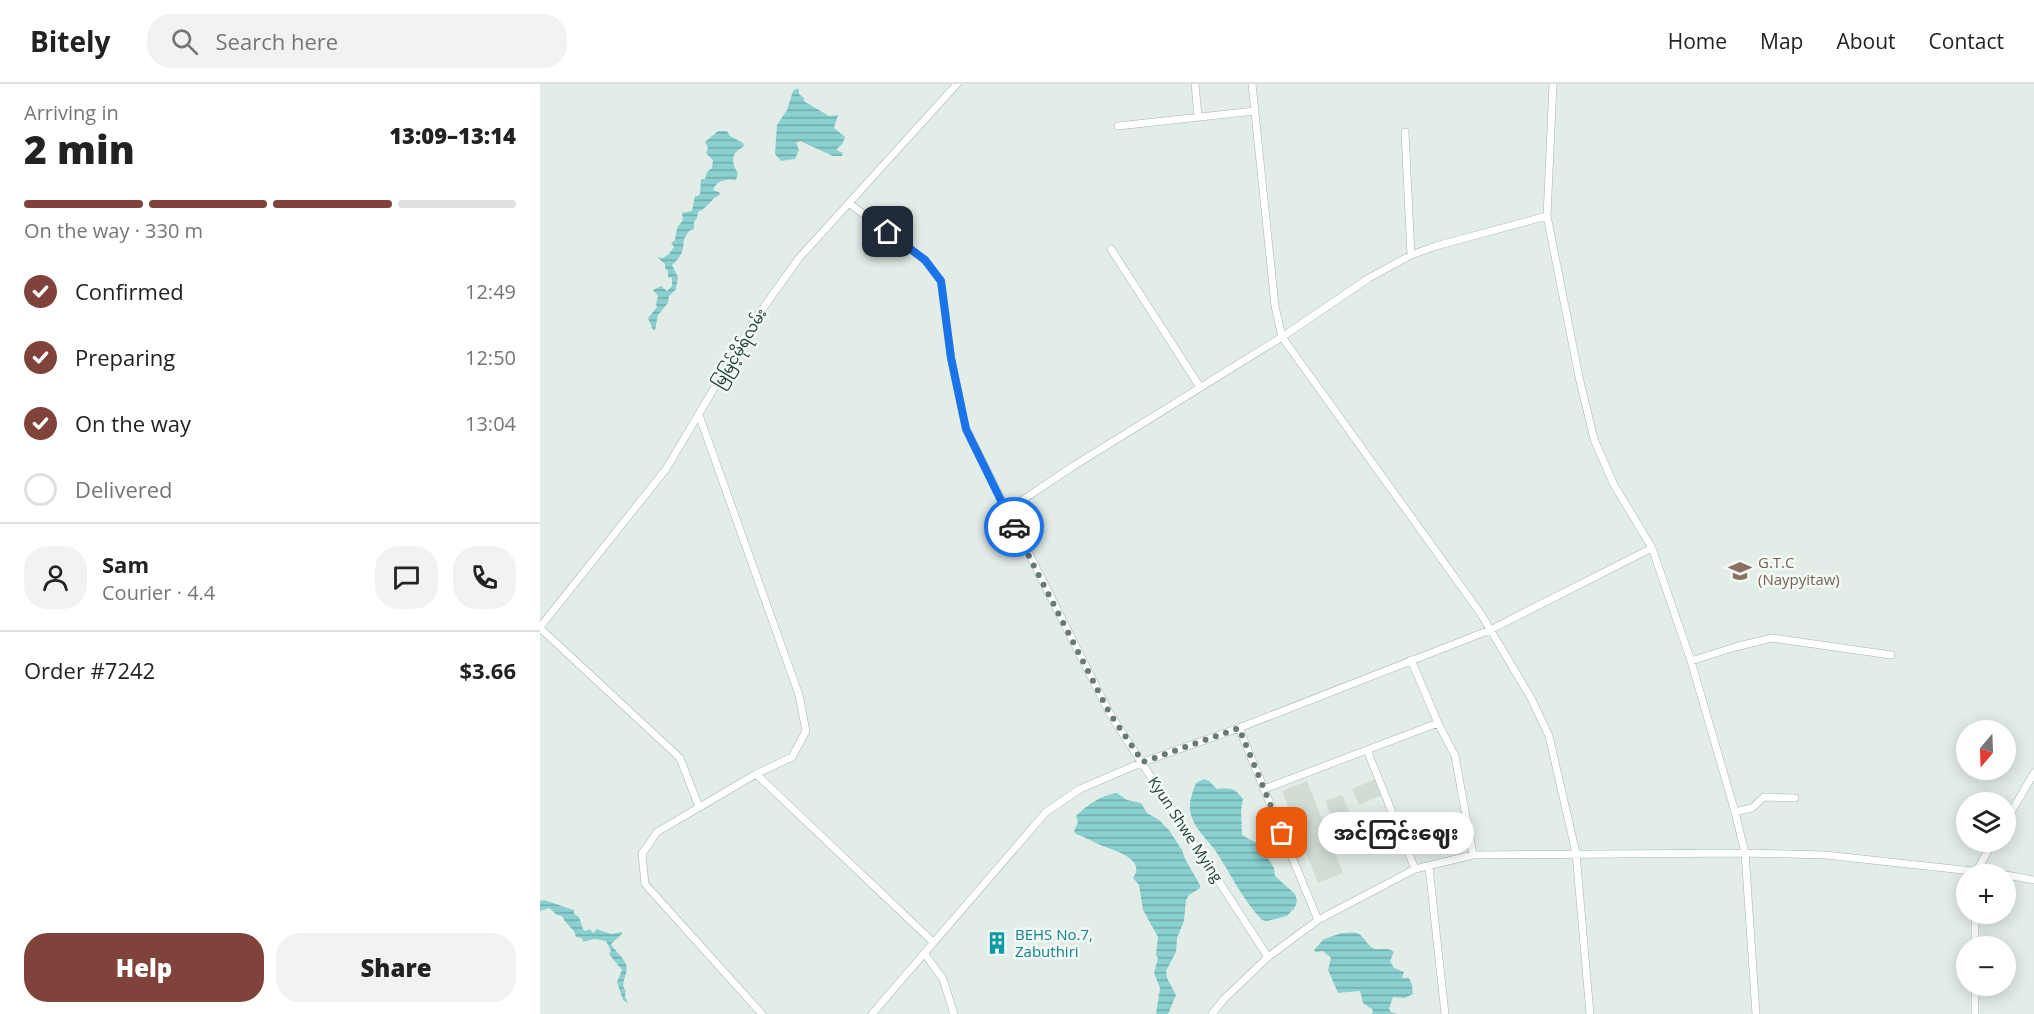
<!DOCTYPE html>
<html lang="en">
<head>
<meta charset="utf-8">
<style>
  body { margin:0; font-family:"Open Sans","Noto Sans Myanmar",sans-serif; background:#f2f2f2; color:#222; height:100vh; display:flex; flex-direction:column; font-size:22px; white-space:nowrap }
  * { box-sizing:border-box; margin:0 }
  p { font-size:20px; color:#767676 }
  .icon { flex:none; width:33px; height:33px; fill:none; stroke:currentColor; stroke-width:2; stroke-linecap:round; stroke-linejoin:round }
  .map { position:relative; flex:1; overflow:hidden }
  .panel { display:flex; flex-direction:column; background:#fff; width:540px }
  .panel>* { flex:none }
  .needle { width:39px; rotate:199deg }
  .controls { position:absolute; left:1416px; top:636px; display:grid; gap:12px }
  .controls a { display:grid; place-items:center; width:60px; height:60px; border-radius:50%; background:#fff; box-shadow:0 3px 15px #0003; font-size:30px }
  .pin { position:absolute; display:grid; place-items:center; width:51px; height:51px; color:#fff; margin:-26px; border-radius:12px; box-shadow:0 3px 9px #0006 }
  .courier { position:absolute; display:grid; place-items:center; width:60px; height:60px; margin:-30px; border:4px solid #1a73e8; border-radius:50%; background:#fff; color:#222; box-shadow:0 2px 8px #0007 }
  .bubble { position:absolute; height:42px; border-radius:21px; background:#fff; box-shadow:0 3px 15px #0003; font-size:20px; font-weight:800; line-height:42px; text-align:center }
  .overview em { font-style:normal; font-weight:800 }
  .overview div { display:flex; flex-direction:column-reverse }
  .overview { display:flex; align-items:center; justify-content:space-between; height:102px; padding:0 24px }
  h1 { font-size:39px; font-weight:800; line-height:45px }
  .bar { display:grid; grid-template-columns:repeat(4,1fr); gap:9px 6px; align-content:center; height:72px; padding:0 24px }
  .bar i { height:8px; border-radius:4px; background:#e0e0e0 }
  .bar .current { background:#7f433c }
  .bar p { grid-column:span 4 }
  .line { display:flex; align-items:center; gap:15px; padding:0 24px; border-top:2px solid #e0e0e0 }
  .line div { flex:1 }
  .round { display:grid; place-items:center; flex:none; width:63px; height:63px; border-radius:24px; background:#f2f2f2 }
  ol { padding:0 24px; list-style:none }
  li { display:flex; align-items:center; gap:18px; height:66px }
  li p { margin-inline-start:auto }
  li .icon { padding:6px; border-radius:50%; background:#7f433c; color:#fff; stroke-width:4 }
  li:last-child { color:#767676 }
  li i { width:33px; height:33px; border:3px solid #e0e0e0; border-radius:50% }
  .button { display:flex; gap:12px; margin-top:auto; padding:12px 24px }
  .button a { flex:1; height:69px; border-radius:24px; background:#7f433c; color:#fff; font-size:24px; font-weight:800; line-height:69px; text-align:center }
  .button a+a { background:#f2f2f2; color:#222 }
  header { display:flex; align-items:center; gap:36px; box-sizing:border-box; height:84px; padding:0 30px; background:#fff; border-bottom:2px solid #e0e0e0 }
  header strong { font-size:28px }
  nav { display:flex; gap:33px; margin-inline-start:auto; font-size:21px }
  .search { width:420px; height:54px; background:#f2f2f2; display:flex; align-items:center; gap:15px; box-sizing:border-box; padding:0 21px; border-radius:24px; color:#767676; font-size:22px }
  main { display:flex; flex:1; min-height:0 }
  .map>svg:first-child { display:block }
  .built { fill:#d1dcd5 }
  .water { fill:url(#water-rules) }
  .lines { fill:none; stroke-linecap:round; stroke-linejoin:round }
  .street-casing { stroke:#a5b5ad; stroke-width:8 }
  .street { stroke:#fff; stroke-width:7 }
  .done { stroke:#667b72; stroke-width:6; stroke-dasharray:0 10.8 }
  .route { stroke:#1a73e8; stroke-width:8 }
  .labels { text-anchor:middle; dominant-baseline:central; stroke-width:5; stroke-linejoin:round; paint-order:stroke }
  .street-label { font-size:15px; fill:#223e33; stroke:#f3f9f5 }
  .education-label { font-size:15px; fill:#785e54; stroke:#f3f9f5; text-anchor:start }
  .culture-label { font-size:15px; fill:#0d838f; stroke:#f3f9f5; text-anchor:start }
</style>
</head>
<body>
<header>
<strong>Bitely</strong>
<div class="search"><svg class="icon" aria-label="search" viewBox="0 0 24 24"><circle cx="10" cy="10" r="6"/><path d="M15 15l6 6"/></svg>Search here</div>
<nav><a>Home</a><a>Map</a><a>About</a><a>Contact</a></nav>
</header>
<main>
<section class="panel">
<div class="overview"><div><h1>2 min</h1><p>Arriving in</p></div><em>13:09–13:14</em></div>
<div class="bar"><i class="current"></i><i class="current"></i><i class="current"></i><i></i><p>On the way · 330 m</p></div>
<ol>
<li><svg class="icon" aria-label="check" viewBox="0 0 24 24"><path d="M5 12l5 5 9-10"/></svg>Confirmed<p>12:49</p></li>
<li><svg class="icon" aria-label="check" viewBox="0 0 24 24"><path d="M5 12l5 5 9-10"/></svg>Preparing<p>12:50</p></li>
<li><svg class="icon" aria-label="check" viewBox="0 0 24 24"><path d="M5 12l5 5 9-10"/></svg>On the way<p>13:04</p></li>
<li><i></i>Delivered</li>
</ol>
<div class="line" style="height:108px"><a class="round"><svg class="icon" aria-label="person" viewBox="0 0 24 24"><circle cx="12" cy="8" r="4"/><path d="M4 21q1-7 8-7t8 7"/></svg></a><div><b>Sam</b><p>Courier · 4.4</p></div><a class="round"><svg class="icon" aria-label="chat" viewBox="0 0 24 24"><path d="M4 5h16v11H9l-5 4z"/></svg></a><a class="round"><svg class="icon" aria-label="phone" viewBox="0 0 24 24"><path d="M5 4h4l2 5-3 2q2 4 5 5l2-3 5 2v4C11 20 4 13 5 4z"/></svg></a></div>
<div class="line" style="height:78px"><div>Order #7242</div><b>$3.66</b></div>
<div class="button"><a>Help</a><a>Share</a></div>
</section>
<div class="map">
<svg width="1494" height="930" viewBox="0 0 1494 930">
  <defs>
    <pattern id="water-rules" width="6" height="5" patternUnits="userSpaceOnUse" patternTransform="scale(1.5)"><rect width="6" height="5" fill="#8bd0d1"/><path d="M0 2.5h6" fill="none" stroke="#71aaaa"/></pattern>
  </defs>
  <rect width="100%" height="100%" fill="#e3ede7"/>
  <!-- built -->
  <path class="built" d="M835 695 842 711 819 721 812 705Z
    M767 697 803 789 778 799 742 707Z
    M802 711 812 734 795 741 785 717Z"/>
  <!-- water -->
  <path class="water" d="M256 5H259V10L264 14V17L267 19 289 32 298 31 294 44 305 53 303 59 296 66 303 69 302 72H293L260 57 256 59 259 66 255 75 241 77 235 70 237 41 247 26 253 7Z
    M178 47H187L190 52 203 59 204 62C202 64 199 65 197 67 190 73 194 84 198 89L196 96C186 94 176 97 173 106L179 108 180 111C171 114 168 124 158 128L157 134 154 138V145L149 147 144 155C143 167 142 172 132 181L138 193 136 205 129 212 128 219 118 231 115 246H113L108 234 117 223 116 220 118 212 113 206 121 202 127 207 132 202V194L128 193V187L125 184V180L117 173 123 174 129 170 134 163 131 159 135 156 137 144 143 136 142 129 152 127 155 112H158L160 110 161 95H165L167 88 172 84 173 76 166 69 168 64 165 58Z
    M664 695 669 697 677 705C690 703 695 704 703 715L701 726 702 751 720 761 734 784 735 792 755 810 757 817 755 823 747 832 727 837 722 836C702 815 691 790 675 766 666 754 652 742 650 726 649 717 653 707 656 699Z
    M577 709 587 716 601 719 607 729 619 736 629 746 642 766 645 775 660 801V804L649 811 646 816 644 837 637 854 636 868 626 887 627 894 636 911 628 930H616L620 904 614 889 618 874 616 871 618 853 603 826 599 801 593 794C608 774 569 765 558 760 550 756 545 753 536 750L534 747 538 738 536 732C547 721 561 711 577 709Z
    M4 816 34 826V830L39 833 43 845 45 847 50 845 53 849 57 845 71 850 82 848V850L71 860C74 866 84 874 86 880 89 890 81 896 84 905L86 906 85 912 88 919 83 916 77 898 82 886 69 870 71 867 66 857 54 855 43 858 42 854 36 853C35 845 26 841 22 832L17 831 9 824 0 827V817Z
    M802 849C806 849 812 848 817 849 825 852 827 863 835 865 843 866 847 863 854 868L850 877 854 884 864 888 862 894H869L872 901 873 910 865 914 853 913 849 925 851 928 857 930H832L833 926 823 919 820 907 798 909 788 886 791 874 783 867 776 868 774 866 784 855Z"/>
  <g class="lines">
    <!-- street casing -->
    <g class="street-casing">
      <path id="street" d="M655 0 658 32
        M712 0 735 222 742 253 941 530 991 614 1009 652 1036 769 1050 930
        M1013 0 1007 132 1039 293 1054 355 1073 399 1112 464 1151 577 1195 728 1205 769 1216 930
        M578 42 715 27
        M865 48 871 171
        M310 120 385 176 401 197 411 274 426 345 570 630 728 873
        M571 165 660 303
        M159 331 259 611 266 647 252 673 216 690 117 748 102 770 105 800 222 930
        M466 427 535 381 742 253 829 194 871 171 896 162 1007 132
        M0 543 126 385 216 234 259 174 417 0
        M0 544 140 674 159 723
        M871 576 898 639 915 672 933 771
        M1151 577 1195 563 1232 554 1351 571
        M699 644 724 705 898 639
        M827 666 875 785
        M216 690 393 858
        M724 705 778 836
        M1195 728 1212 724 1224 713 1255 714
        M1466 737 1494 689
        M889 783 905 930
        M1435 790 1453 758
        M1466 791 1494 796
        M1435 862V830
        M384 869 403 895 414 930
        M1435 902V930
        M332 930 506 728 540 705 603 678 699 644 950 546 1112 464
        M672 930 684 915 728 873 778 836 875 785 933 771 1205 769 1285 771 1460 790"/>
    </g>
    <!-- street -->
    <use href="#street" class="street"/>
  </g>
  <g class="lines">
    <!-- done -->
    <path class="done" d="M474 443 570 630 603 678 699 644 742 749"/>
    <!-- route -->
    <path class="route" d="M348 148 385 176 401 197 411 274 426 345 474 443"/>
  </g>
  <!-- icons -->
  <defs>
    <g id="university-bare" transform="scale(1.8)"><path d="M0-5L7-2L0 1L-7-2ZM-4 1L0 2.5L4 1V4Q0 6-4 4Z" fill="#8d6e63" stroke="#f3f9f5" stroke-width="2.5" paint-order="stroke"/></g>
    <g id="building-bare" transform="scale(1.8)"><path d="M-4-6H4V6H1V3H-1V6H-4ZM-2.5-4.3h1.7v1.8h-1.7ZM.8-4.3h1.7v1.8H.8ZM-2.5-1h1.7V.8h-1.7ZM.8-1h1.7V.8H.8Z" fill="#0f9aa8" stroke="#f3f9f5" stroke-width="2.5" paint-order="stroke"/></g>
  </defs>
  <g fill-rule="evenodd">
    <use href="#university-bare" x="1200" y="487"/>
    <use href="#building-bare" x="457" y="859"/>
  </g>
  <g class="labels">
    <!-- street labels -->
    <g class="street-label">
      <text transform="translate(199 264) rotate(-59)">မြမြင့်မိုရ်လမ်း</text>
      <text transform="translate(646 745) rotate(57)">Kyun Shwe Mying</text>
    </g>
    <!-- education labels -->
    <g class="education-label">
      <text x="1218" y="478">G.T.C<tspan x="1218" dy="17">(Naypyitaw)</tspan></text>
    </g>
    <!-- culture labels -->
    <g class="culture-label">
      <text x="475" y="850">BEHS No.7,<tspan x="475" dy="17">Zabuthiri</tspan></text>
    </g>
  </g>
</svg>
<div class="controls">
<a><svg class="needle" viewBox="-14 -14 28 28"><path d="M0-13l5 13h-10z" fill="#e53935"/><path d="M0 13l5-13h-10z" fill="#767676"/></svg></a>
<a><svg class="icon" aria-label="layers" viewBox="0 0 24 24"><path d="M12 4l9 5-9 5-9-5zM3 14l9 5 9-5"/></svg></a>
<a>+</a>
<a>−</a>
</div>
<div class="pin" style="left:742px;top:749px;background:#ea580c"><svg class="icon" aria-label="bag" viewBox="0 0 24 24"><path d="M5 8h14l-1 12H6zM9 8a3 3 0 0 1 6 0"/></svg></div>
<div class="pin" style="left:348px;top:148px;background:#1f2937"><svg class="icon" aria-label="home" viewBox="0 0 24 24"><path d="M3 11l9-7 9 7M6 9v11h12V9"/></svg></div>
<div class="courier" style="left:474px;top:443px"><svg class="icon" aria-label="car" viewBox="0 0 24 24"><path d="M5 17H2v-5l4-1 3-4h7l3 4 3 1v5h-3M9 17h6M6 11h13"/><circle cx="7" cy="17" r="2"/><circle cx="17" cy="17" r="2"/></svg></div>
<div class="bubble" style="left:778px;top:728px;width:156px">အင်ကြင်းဈေး</div>
</div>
</main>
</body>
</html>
